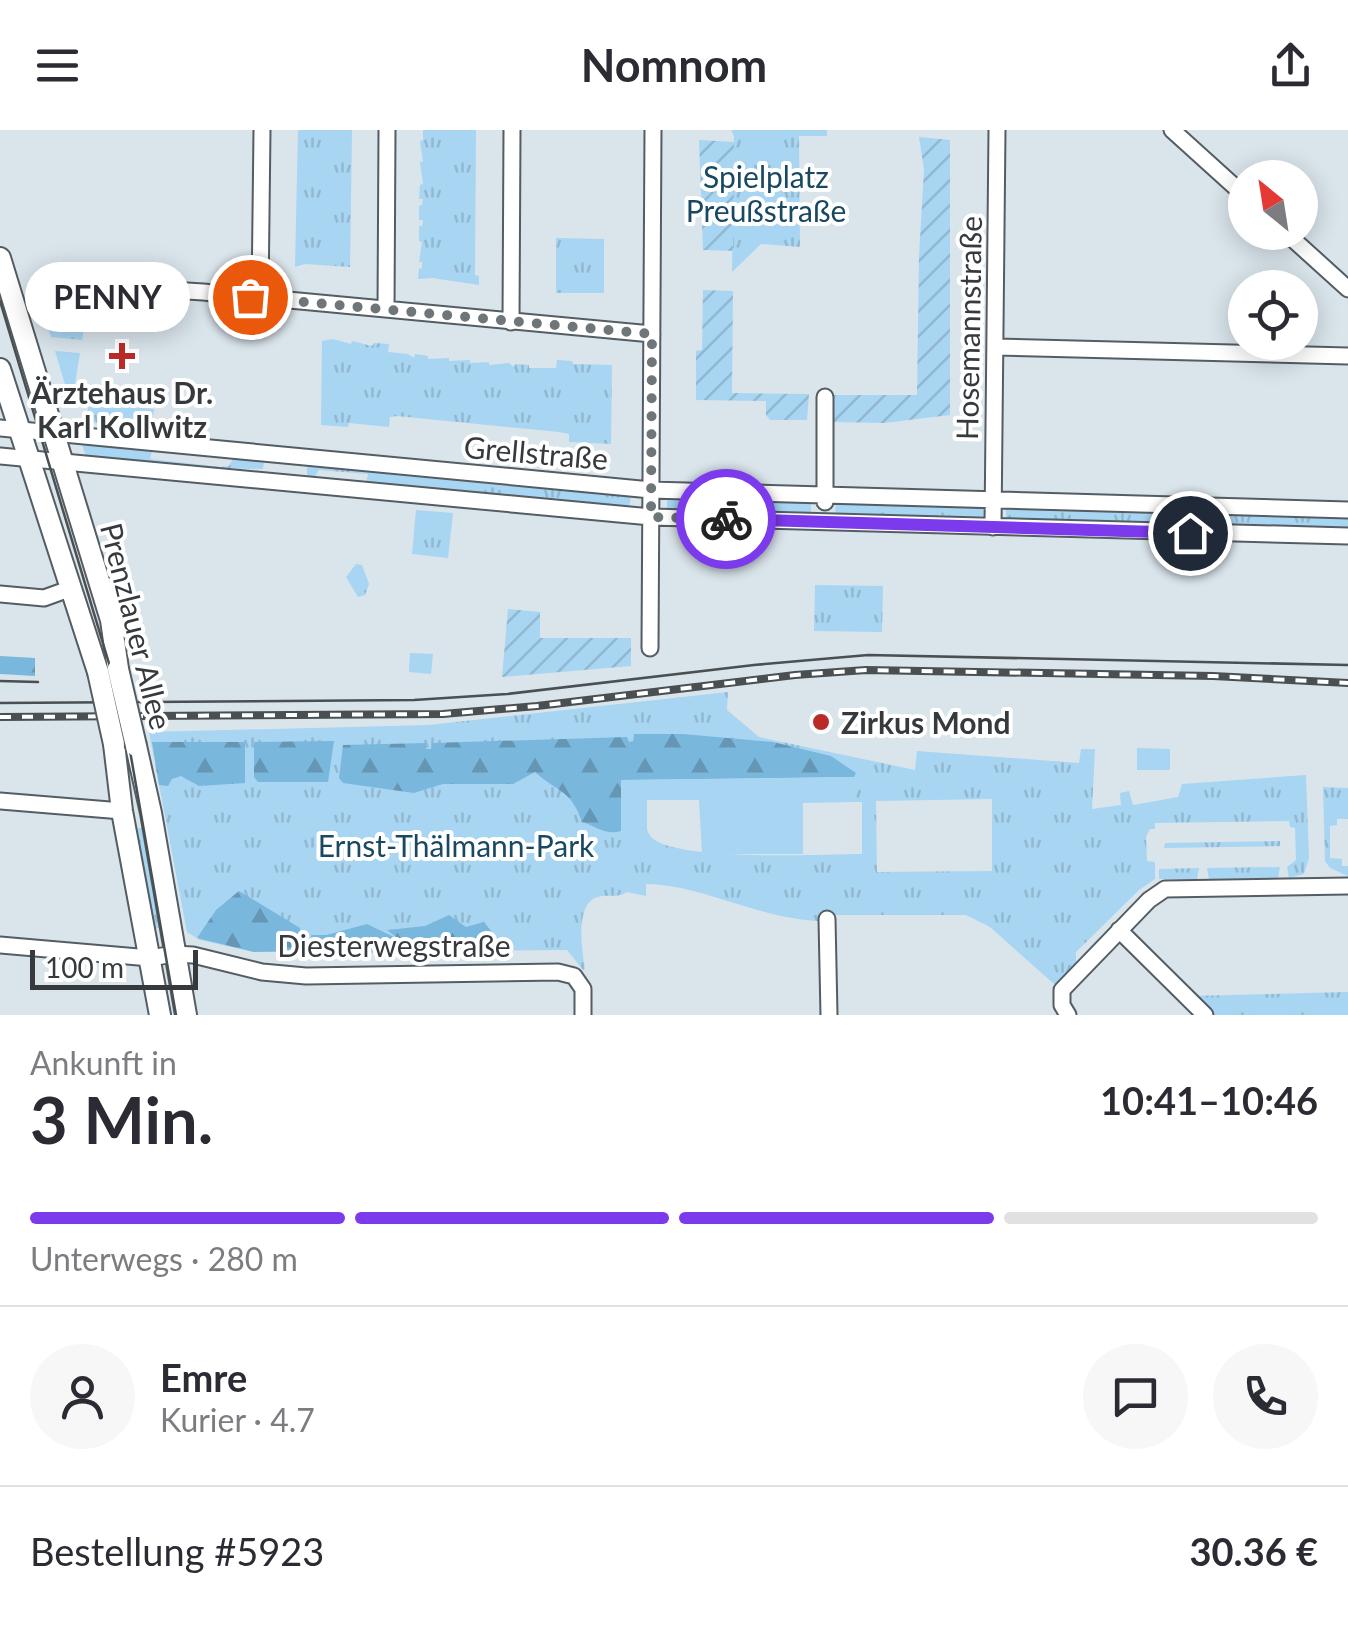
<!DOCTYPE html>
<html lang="de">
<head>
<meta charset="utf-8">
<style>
  body { margin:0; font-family:Lato,sans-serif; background:#f7f7f7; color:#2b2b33; height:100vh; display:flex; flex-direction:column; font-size:38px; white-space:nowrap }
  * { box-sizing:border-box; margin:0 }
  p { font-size:32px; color:#7c7c81 }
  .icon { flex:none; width:55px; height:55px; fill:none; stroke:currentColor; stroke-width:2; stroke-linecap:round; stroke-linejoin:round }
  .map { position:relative; height:885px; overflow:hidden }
  .drawer { display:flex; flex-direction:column; background:#fff; flex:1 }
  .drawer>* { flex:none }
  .needle { width:65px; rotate:330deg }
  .controls { position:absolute; left:1228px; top:30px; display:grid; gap:20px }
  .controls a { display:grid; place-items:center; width:90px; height:90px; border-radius:50%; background:#fff; box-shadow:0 5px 25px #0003; font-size:50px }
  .scale { position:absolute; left:30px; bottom:25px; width:168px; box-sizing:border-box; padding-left:10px; border:5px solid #363a3d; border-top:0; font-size:28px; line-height:35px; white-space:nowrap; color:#363a3d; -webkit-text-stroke:8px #fff; paint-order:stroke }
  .pin { position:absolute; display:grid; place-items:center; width:85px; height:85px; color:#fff; margin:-42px; border:5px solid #fff; border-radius:50%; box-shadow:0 2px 10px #0007 }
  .courier { position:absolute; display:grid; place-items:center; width:100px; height:100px; margin:-50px; border:8px solid #7c3aed; border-radius:50%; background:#fff; color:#222; box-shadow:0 2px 12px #0007 }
  .bubble { position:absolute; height:70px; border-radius:35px; background:#fff; box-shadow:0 5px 25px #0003; font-size:32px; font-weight:700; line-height:70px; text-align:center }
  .summary em { font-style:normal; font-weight:700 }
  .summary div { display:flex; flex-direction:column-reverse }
  .summary { display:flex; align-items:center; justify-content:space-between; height:170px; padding:0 30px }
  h1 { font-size:65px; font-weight:700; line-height:75px }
  .bar { display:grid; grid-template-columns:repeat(4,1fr); gap:15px 10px; align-content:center; height:120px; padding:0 30px }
  .bar i { height:12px; border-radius:8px; background:#e1e1e2 }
  .bar .active { background:#7c3aed }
  .bar p { grid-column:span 4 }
  .line { display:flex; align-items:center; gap:25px; padding:0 30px; border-top:2px solid #e1e1e2 }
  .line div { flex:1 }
  .round { display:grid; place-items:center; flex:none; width:105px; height:105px; border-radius:52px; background:#f7f7f7 }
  header { display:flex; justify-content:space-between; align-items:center; height:130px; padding:0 30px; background:#fff; font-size:45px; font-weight:700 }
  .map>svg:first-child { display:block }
  .grass { fill:url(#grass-tufts); fill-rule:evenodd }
  .forest { fill:url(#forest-firs) }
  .garden { fill:url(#garden-furrows) }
  .pitch { fill:#a8d5f2 }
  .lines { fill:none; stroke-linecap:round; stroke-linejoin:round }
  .minor-casing { stroke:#545d63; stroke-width:19 }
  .major-casing { stroke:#545d63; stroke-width:24 }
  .minor { stroke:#fff; stroke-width:15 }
  .major { stroke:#fff; stroke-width:20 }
  .tram { stroke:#4a4f52; stroke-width:2.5 }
  .rail-casing { stroke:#4a4f52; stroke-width:8 }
  .rail { stroke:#fff; stroke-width:4; stroke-dasharray:11; stroke-linecap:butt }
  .major-bridge-casing { stroke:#545d63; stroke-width:24; stroke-linecap:butt }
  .major-bridge { stroke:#fff; stroke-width:20 }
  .done { stroke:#6f767a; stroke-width:10; stroke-dasharray:0 18 }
  .route { stroke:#7c3aed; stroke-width:12 }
  .poi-dot { fill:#ba2b28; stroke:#fff; stroke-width:4 }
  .labels { text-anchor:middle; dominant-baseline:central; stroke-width:8; stroke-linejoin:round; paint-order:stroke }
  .park-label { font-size:30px; fill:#194863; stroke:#fff }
  .street-label { font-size:30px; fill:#363a3d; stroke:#fff }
  .poi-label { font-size:30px; font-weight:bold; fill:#363a3d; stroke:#fff }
</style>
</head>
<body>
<header><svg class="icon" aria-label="menu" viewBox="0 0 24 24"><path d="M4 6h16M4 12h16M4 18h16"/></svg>Nomnom<svg class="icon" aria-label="share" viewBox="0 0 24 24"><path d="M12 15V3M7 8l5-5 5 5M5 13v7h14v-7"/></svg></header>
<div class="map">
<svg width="1348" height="885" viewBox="0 0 1348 885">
  <defs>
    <pattern id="grass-tufts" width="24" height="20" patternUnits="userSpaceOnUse" patternTransform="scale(2.5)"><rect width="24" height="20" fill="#a8d5f2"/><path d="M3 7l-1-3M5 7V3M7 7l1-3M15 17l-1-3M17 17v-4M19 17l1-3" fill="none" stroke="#91b8d0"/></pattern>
    <pattern id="forest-firs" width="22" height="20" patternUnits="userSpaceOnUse" patternTransform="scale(2.5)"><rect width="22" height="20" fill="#7ab7dd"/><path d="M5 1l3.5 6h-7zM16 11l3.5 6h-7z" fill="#6596b4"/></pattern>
    <pattern id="garden-furrows" width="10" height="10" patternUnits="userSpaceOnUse" patternTransform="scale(2.5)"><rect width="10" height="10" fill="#a8d5f2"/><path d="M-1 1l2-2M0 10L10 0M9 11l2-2" fill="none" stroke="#91b8d0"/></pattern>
  </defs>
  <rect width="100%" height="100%" fill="#d9e4eb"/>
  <!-- grass -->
  <path class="grass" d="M298 0H352L350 137 305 134 295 137Z
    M423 0H476L475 145 479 146V155L432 148 418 149 419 139 422 138V132H419L422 112 419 111V96H422L423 90H419V76L422 75 423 69H419L420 55 423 54 420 32H423L420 11 423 10Z
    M731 0H827V6H799L800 117 761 114 732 142 734 6Z
    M556 108 604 109V163H556Z
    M39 170 89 174 82 210 51 207Z
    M333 209 351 214 352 211 372 216 374 213 389 214 388 222 408 224 414 228 415 224 428 226V229L449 228V231L470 230V233L489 232V235L509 233 514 237 515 234 529 235V238H556L557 230 572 231 573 234 612 235 611 314 569 312V304L559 302 397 286 390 287 389 297 349 293 348 297 321 295 322 211Z
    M55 221 80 223 72 272 70 271Z
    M98 274 154 279 152 298 87 292 88 276Z
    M82 314 152 321 150 329 221 337 229 336 233 328 264 331 263 339 205 338 86 327Z
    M307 335 631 366 629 378 366 354 368 344 319 340 314 348 307 347Z
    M667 367 811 371V384L667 380Z
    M836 371 984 376V386L835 385Z
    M1006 376 1348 386V399L1006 389Z
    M416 380 453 383 448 428 412 424Z
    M356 434 362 435 369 454 365 465 358 467 346 447Z
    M815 455 883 456 882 502 814 501Z
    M728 562 727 580 759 607 915 640 917 621 1079 633 1081 619H1095L1092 679 1121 675 1120 663 1129 661 1133 675 1178 667 1182 654 1306 645 1309 728 1304 744 1289 748 1287 737 1296 730 1295 698 1290 697 1289 691 1155 693V699H1150L1146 707 1147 731 1155 732V749L1139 760 1076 822V837L1063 851 1054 854 990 797 966 785H824L818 791C756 788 703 755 646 754V766L627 762C617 769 607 763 595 768 575 777 582 821 585 839L583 840 567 820 254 822 200 810 187 802 149 602 429 595ZM854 647V672H862V724C828 724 663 733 649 704 642 691 647 665 647 650ZM992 669V741L877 742 876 671Z
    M1323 657 1348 658V689H1337V695L1330 696V728L1342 729V736H1348V746L1330 738 1325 731Z
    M149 697 162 797 153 799 131 699Z
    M1280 711V716L1164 718 1165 713Z
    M1280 737 1278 748 1209 749 1207 738Z
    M1199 738 1197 749H1159V739Z
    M1348 862V885H1209L1192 866Z"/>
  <!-- forest -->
  <path class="forest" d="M0 526 35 528V546L0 544Z
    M634 604H683L773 612 831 626 856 643 854 647 621 650V701C606 706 596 696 582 692 571 659 558 663 535 642L513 654H443L414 663 343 653 339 648 343 615 426 613V619H431L432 613 627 607 629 612 633 611Z
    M334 611 328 652H258L254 647V612Z
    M152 612H245V653L199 656 181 646 172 649 168 656 159 655Z
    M239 761 300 798 301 821 254 822 197 808 216 780Z
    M449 785 466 797 484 792 500 812 498 820 406 823 400 810 387 800 425 796Z
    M367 794 392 806 403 823 311 822V805H326Z"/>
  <!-- garden -->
  <path class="garden" d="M919 7 950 10V285L884 293 833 292 834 265H917L919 127 924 39Z
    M699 10 734 12 733 121 703 120Z
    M703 160 733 161 732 263 809 264 807 290H770L766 285V271L696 270V221L702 220Z
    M508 479 540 482V508H631V536L502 547Z"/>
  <!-- pitch -->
  <path class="pitch" d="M410 523 433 524 431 544 409 542Z
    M1137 618 1170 619V640H1137Z
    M854 647V672L803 673V724H702L699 670H647V701H621V650Z"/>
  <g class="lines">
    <!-- minor casing -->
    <g class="minor-casing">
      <path id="minor" d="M1172 0 1245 66
        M1285 102 1348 159
        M260 168 262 0
        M170 169 187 161 203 162 652 204
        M386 179 387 0
        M511 192 512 0
        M995 217 1348 226
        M825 267V372
        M0 298 651 360 1348 380
        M0 326 651 387 1348 406
        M993 397 997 0
        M0 464 44 468 69 459
        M650 518 653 0
        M0 671 122 681
        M827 789 829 885
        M1119 800 1205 885
        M0 815 150 828 174 824 193 825 262 842 306 846 558 842 574 846 583 859V885
        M1068 885 1062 875V860L1149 770 1165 759 1348 756"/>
    </g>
    <!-- major casing -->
    <g class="major-casing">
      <path id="major" d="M0 128 111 490 118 539
        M0 239 98 542
        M114 614 122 681 160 885
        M136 616 151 683 186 885"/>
    </g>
    <!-- minor -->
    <use href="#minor" class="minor"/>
    <!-- major -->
    <use href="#major" class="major"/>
    <!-- tram -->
    <path class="tram" d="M0 171 111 540 129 615 176 885
      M0 551 38 552
      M0 573 414 570 507 564 754 535 868 525 1348 535"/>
    <!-- rail casing -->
    <g class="rail-casing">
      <path id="rail" d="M0 587 443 584 537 576 795 545 866 540 1213 546 1348 553"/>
    </g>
    <!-- rail -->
    <use href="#rail" class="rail"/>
    <!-- major-bridge casing -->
    <g class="major-bridge-casing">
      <path id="major-bridge" d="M118 539 136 616
        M98 542 114 614"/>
    </g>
    <!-- major-bridge -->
    <use href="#major-bridge" class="major-bridge"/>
  </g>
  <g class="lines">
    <!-- done -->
    <path class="done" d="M250 167 652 204 651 387 726 389"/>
    <!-- route -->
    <path class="route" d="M726 389 1190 403"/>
  </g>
  <!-- markers -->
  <g class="poi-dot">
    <path d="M117 211h10v10h10v10h-10v10h-10v-10h-10v-10h10z"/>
    <circle cx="821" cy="592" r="10"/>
  </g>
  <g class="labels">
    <!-- park labels -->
    <g class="park-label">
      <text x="766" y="46">Spielplatz<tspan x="766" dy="34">Preußstraße</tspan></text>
      <text x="456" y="715">Ernst-Thälmann-Park</text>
    </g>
    <!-- street labels -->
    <g class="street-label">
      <text transform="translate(968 198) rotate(-89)">Hosemannstraße</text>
      <text transform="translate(536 322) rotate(5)">Grellstraße</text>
      <text transform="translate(137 496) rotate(76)">Prenzlauer Allee</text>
      <text x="394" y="815">Diesterwegstraße</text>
    </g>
    <!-- poi labels -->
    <g class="poi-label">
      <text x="122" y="262">Ärztehaus Dr.<tspan x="122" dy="34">Karl Kollwitz</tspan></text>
      <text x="841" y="592" text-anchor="start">Zirkus Mond</text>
    </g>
  </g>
</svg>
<div class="controls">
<a><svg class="needle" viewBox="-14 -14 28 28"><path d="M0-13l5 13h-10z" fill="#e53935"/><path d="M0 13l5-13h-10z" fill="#7c7c81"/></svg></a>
<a><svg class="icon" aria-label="locate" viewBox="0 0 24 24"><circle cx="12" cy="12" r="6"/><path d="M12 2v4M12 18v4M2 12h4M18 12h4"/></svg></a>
</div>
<div class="scale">100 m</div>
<div class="pin" style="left:250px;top:167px;background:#ea580c"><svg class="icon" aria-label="bag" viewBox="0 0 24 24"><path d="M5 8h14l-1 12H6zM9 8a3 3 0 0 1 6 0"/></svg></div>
<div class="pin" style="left:1190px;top:403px;background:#1f2937"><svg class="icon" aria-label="home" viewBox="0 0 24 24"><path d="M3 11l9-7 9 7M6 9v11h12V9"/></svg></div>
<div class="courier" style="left:726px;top:389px"><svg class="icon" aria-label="bike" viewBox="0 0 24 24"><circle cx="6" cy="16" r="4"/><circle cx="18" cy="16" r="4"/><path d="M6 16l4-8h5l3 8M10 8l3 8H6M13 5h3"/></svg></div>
<div class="bubble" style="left:25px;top:132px;width:165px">PENNY</div>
</div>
<section class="drawer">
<div class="summary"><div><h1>3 Min.</h1><p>Ankunft in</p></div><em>10:41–10:46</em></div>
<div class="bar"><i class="active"></i><i class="active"></i><i class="active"></i><i></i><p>Unterwegs · 280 m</p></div>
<div class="line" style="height:180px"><a class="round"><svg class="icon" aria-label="person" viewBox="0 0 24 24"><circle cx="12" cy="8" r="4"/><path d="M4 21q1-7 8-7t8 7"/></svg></a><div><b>Emre</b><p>Kurier · 4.7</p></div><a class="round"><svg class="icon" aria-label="chat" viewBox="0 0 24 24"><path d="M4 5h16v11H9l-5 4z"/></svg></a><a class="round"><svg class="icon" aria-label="phone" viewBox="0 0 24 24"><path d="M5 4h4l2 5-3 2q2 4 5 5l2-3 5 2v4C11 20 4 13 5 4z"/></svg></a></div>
<div class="line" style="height:130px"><div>Bestellung #5923</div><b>30.36 €</b></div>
</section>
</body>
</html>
